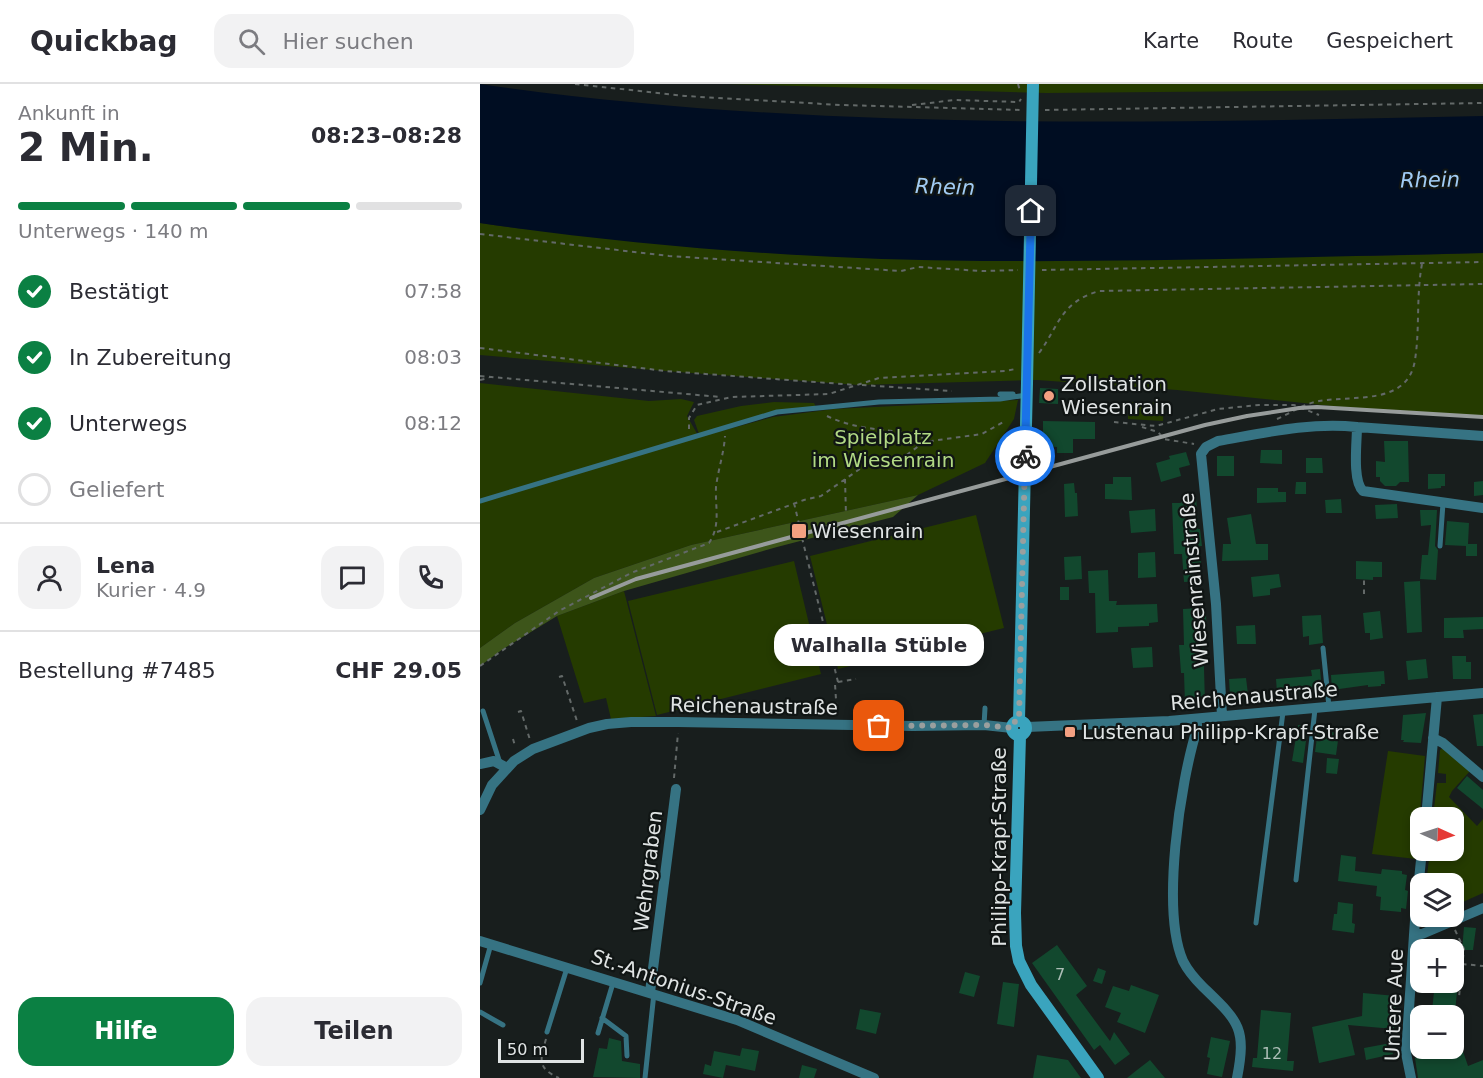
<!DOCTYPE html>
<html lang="de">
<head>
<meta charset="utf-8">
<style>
  body { margin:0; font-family:"DejaVu Sans",sans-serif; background:#f2f2f3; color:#2b2b33; height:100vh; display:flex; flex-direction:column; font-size:22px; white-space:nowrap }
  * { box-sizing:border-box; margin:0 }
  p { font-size:20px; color:#7c7c81 }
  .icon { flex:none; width:33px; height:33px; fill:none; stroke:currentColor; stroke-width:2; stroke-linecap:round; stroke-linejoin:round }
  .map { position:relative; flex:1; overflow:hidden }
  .drawer { display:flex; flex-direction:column; background:#fff; width:480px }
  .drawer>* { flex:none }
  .needle { width:39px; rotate:93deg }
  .fabs { position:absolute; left:930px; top:723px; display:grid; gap:12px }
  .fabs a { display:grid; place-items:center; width:54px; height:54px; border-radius:12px; background:#fff; box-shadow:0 3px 9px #0003; font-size:30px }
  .scale { position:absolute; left:18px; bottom:15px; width:86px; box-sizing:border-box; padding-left:6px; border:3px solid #e0e4e4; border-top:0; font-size:16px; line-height:21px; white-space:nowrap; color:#e0e4e4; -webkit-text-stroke:4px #101514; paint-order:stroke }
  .pin { position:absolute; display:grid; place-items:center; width:51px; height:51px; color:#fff; margin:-26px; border-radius:12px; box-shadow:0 3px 9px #0006 }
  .courier { position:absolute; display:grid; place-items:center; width:60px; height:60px; margin:-30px; border:4px solid #1a73e8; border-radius:50%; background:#fff; color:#222; box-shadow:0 2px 8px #0007 }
  .bubble { position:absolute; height:42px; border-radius:18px; background:#fff; box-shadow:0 3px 9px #0003; font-size:20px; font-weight:800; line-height:42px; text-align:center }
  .headline em { font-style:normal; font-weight:800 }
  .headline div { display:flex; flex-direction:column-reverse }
  .headline { display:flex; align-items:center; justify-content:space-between; height:102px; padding:0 18px }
  h1 { font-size:39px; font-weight:800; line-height:45px }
  .bar { display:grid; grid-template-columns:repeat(4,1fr); gap:9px 6px; align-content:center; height:72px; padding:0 18px }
  .bar i { height:8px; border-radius:4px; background:#e1e1e2 }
  .bar .current { background:#0b8043 }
  .bar p { grid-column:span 4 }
  .line { display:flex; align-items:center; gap:15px; padding:0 18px; border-top:2px solid #e1e1e2 }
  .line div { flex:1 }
  .round { display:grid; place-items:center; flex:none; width:63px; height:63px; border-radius:18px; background:#f2f2f3 }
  ol { padding:0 18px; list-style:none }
  li { display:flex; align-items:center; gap:18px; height:66px }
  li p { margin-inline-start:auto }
  li .icon { padding:6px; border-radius:50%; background:#0b8043; color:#fff; stroke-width:4 }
  li:last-child { color:#7c7c81 }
  li i { width:33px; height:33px; border:3px solid #e1e1e2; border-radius:50% }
  .action { display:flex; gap:12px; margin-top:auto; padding:12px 18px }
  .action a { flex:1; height:69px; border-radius:18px; background:#0b8043; color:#fff; font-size:24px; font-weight:800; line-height:69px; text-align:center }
  .action a+a { background:#f2f2f3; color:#2b2b33 }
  header { display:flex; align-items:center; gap:36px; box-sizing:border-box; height:84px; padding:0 30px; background:#fff; border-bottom:2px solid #e1e1e2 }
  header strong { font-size:28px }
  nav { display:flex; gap:33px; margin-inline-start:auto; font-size:21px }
  .search { width:420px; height:54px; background:#f2f2f3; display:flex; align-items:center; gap:15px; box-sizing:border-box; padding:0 21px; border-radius:18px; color:#7c7c81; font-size:22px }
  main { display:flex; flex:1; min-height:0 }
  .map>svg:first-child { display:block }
  .green { fill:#253b00 }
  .forest { fill:#3d551a }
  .water { fill:#000d22 }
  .building { fill:#12482e }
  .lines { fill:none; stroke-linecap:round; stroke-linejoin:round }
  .path { stroke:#636968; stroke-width:2; stroke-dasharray:4.5 4.5; stroke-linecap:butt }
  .lane { stroke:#367383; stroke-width:5 }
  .street { stroke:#367383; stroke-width:10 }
  .secondary { stroke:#3aa4be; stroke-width:12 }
  .rail { stroke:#979c9b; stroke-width:4 }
  .secondary-bridge { stroke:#3aa4be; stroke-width:12 }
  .done { stroke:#9a9f9e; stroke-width:6; stroke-dasharray:0 10.8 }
  .route { stroke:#1a73e8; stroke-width:8 }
  .poi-dot { fill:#f3a081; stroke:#101514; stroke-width:2 }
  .labels { text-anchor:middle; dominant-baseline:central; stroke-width:4.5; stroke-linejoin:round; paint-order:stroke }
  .number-label { font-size:16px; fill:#acbdb6 }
  .poi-label { font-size:20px; fill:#e0e4e4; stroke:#101514; text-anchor:start }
  .park-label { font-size:20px; fill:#b1d984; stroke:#101514 }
  .street-label { font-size:20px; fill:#e0e4e4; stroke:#101514 }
  .water-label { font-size:21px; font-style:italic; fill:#a2ccf4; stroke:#101514 }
</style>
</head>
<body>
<header>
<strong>Quickbag</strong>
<div class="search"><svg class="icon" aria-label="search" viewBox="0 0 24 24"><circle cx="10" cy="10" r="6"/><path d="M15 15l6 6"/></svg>Hier suchen</div>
<nav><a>Karte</a><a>Route</a><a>Gespeichert</a></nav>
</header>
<main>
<section class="drawer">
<div class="headline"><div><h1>2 Min.</h1><p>Ankunft in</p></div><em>08:23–08:28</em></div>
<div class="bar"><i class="current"></i><i class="current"></i><i class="current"></i><i></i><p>Unterwegs · 140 m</p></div>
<ol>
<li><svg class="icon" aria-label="check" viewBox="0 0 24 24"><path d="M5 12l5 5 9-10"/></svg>Bestätigt<p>07:58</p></li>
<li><svg class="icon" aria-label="check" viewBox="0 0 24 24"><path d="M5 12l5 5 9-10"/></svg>In Zubereitung<p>08:03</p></li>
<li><svg class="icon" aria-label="check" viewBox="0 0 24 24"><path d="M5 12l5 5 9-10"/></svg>Unterwegs<p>08:12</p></li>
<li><i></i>Geliefert</li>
</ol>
<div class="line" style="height:108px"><a class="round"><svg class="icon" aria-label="person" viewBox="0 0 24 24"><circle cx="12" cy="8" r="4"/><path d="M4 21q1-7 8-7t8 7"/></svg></a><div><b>Lena</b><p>Kurier · 4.9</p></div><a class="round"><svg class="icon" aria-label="chat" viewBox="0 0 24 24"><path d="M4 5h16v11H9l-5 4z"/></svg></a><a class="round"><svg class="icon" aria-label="phone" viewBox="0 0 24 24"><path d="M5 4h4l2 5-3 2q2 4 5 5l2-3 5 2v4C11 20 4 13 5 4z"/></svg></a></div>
<div class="line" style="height:78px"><div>Bestellung #7485</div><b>CHF 29.05</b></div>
<div class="action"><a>Hilfe</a><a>Teilen</a></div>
</section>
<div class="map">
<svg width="1003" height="994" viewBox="0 0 1003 994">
  <rect width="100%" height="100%" fill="#181e1d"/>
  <!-- green -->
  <path class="green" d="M246 0H1003V5L566 9Z
    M0 139 42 145 892 172 1003 169V333L871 324 697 306 557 296 379 301 185 287 0 271Z
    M0 299 169 317 201 315 214 318 207 332 219 353 293 333 354 325 538 316 534 335 505 379 438 411 211 461 114 494 35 539 0 564Z
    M294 318 334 319 336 323 297 328 219 350 214 336 217 332 261 322Z
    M648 318 684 319 683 337 648 335Z
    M496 431 524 544 358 585 330 472Z
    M314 477 341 590 177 631 148 517Z
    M144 507 176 632 131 635 126 614 104 619 77 532Z
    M963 664 990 687 972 707 969 713 997 742 1003 735V809L974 822V800H946L950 767 974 766V734L953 733 957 699H966V690L958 689 960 666Z
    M908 667 945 672 936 775 892 770Z"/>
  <!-- forest -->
  <path class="forest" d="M438 411 413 433 297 463 144 507 77 532 23 565 0 582V564L35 539 114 494 211 461Z"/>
  <!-- water -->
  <path class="water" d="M0 0C332 48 669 39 1003 32V169C836 173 670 178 503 177 336 176 166 163 0 139Z"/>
  <!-- building -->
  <path class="building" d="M560 304 578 305V320L559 319Z
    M563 337 615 338V355H593V369H577V363L563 362Z
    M904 357H928L929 398H920L916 402H905L900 397V393H896V377L905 378Z
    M781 366H802V380L780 379Z
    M706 368 710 381 699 384 701 392 681 398 676 379 690 375 689 372Z
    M737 372H754V392H737Z
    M826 374H842L843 389H826Z
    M948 390H965V402H961V404L948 405Z
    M633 393H651L652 416 625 415V400H633Z
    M1003 397V411L994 412V398Z
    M816 398H826V410H815Z
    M594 399 595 409H597L598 432 585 433 584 400Z
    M777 404H798V408H806V418L777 419Z
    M716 411 718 445H720L722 462H720L722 497 704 498 702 470H694L692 419H701V412Z
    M861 415 862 429H846L845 416Z
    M917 420 918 434 896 435 895 421Z
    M675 425 676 447 651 449 649 427Z
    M940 426H957L955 462 958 466 956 496 940 495 942 471H948L951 441 941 442Z
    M771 430 776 460H788V476L742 477 743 460H751L747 434Z
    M967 437 989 439 988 460H997V472H986V462L965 461Z
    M675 468 676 493 658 494V469Z
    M601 472 602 495 585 496 584 473Z
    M876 477 902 478V493H893V496L876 495Z
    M628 486 629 517H637L636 521 677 520 678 538 669 539V542L638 543V548L616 549 615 509H609L608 487Z
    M799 490 801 503 790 505V511L773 513 771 493Z
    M940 497 942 548 927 549 924 498Z
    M580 503H589V516H580Z
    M720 524V531H726L727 549 723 550 725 619 705 620 704 589H701L699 561H704L703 525Z
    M900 527 903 554 890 556V549H885L883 529Z
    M841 531 843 559 829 561V552L823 553 822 532Z
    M1003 533V545L983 546 984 554H964V534Z
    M775 541 776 560H757L756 542Z
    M672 563 673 583 653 584 651 564Z
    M972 572H986V578H991V595H973Z
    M946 575 948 594 928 596 926 577Z
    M840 585 842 606 797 609 796 595 832 592 831 586Z
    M904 587 905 600H901V602L888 603V601L852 606 851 591Z
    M766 594 768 610 750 612 749 595Z
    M946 629 941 659 923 658 924 656H921L923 631Z
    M1003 630V662H997L993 631Z
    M818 641 828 642 823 679 812 677Z
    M838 646 859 649 856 671 835 668Z
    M847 674 859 675 857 690 846 689Z
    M987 692 1003 706V725L977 704Z
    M861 771 876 773 875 787 901 790 902 785 922 787V790L927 791 925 806 928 807 926 825 921 824V828L900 826 901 813 896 812 897 802 858 797Z
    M858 818 873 820 872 839 875 840 874 849 852 846 854 830H857Z
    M984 843 996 844 993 866H982Z
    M577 861 607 902 596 911 630 957 634 948 650 970 635 981 620 961 614 966 552 879Z
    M618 884 626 887 622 900 613 897Z
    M485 888 500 892 494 913 479 909Z
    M523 898 539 900 534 943 517 940Z
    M955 898H978L975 928 952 927Z
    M651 901 679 911 665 949 637 938 641 929 625 923 633 902 649 907Z
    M883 909 916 912 914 945 868 941 875 971 839 979 832 943 882 932Z
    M380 925 401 929 396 950 376 945Z
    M781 926 811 929 807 977H814L813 987 772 983 773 974H777Z
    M975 944 988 982 1003 976V994H938L935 974 949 971 947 964H974Z
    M731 953 750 957 742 993 727 990 730 974 727 973Z
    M129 954 141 957 142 977 160 980V994L113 993 119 964 127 965Z
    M911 959 913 970 886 976 884 964Z
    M262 964 279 967 275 987 246 981 243 994 223 990 225 980 231 982 234 967 260 972Z
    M557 971 588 976 601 994H553Z
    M670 976 685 994H647L657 986Z
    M322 981 337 985 334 994H319Z"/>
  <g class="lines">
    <!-- path -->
    <path class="path" d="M95 0 205 12 361 21 541 26
      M538 0 540 7
      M432 21 475 16 539 18 541 15
      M565 26 1003 19
      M0 150 189 172 421 187 438 183 502 187 538 186
      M562 186 1003 178
      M0 264 185 287 376 301
      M559 269C580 240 580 219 619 207L1003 200
      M0 292 241 313
      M0 296 9 294
      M382 301 472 307
      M347 332C376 346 409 346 441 350L444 358
      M797 335C811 329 823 320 839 317 873 311 928 322 935 276 940 244 936 212 942 180
      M634 338 676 342 738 325 779 321H814L839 331
      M662 343 678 348 684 355 714 360
      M209 345V334L217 321 252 313 349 310 399 294 526 287 535 285
      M365 395 366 431
      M314 419 320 444
      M237 448 324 416 341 412 384 382 402 380 424 373 444 358 502 350 525 337
      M322 454 358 598 355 600 357 631
      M884 510V495
      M0 582 79 527 151 489 229 459C241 441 235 424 236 403 238 386 244 369 245 352
      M79 593 82 592 97 637
      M358 598 376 595
      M337 627 357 625
      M38 628 41 627 50 656
      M33 655 35 662
      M194 694 198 649
      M975 846 984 865 979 913
      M982 880 1003 882
      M66 955C60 976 57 984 79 994"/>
    <!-- lane -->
    <path class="lane" d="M520 310H533
      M0 417 297 328 399 318 520 315 547 311
      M960 462 963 419
      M843 564 849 623
      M3 627 20 679
      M504 641 505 624
      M816 796 835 625
      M776 839 803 628
      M0 899 11 860
      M0 928 23 941
      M122 934 146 952 147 972
      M67 948 87 884
      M118 949 133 899
      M165 994 174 909"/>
    <!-- street -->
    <path class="street" d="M877 343 1003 352
      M742 632 736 520 721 370 726 363 738 357C784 349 830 338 877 343 877 358 872 397 883 407L1003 424
      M717 635V645C700 699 681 826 703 877 708 887 715 895 723 903 758 937 767 943 757 994
      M547 643 689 637 1003 609
      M953 654 963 659 1003 693
      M0 680 14 677 27 684
      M0 726 12 701 34 677 53 665 109 644 127 640 151 638H198L433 642 504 641 532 644
      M946 734 957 613
      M934 850H942L1003 824
      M0 857 257 936 394 994
      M170 908 196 705
      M931 994 926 969 935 836 942 766"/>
    <!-- secondary -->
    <path class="secondary" d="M539 636 547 299
      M532 644a7 7 0 1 1 14 0a7 7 0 1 1-14 0Z
      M540 652 535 829 536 862 539 877 551 901 618 994"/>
    <!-- rail -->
    <path class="rail" d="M111 514 156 495 725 341 767 332 819 324 837 323 1003 333"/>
    <!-- secondary-bridge -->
    <path class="secondary-bridge" d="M547 299 553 0"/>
  </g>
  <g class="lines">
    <!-- done -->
    <path class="done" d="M399 642 504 641 532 644 534 638 539 636 545 372"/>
    <!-- route -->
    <path class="route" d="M545 372 551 127"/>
  </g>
  <!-- markers -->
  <g class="poi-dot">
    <circle cx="569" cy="312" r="6"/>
    <rect x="311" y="439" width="16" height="16" rx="3"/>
    <rect x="584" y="642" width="12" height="12" rx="3"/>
  </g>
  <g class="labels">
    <!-- number labels -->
    <g class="number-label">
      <text x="580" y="890">7</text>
      <text x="792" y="969">12</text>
    </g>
    <!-- poi labels -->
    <g class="poi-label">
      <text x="581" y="300">Zollstation<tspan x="581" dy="23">Wiesenrain</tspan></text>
      <text x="332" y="447">Wiesenrain</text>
      <text x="602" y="648">Lustenau Philipp-Krapf-Straße</text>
    </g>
    <!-- park labels -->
    <g class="park-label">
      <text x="403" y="353">Spielplatz<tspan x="403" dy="23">im Wiesenrain</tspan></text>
    </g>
    <!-- street labels -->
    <g class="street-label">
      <text transform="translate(714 496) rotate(-95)">Wiesenrainstraße</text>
      <text transform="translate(774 612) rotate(-5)">Reichenaustraße</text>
      <text transform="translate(274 622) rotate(1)">Reichenaustraße</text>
      <text transform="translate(519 763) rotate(-90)">Philipp-Krapf-Straße</text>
      <text transform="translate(168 787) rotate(-83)">Wehrgraben</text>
      <text transform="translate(204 903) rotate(19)">St.-Antonius-Straße</text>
      <text transform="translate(914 921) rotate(-88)">Untere Aue</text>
    </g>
    <!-- water labels -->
    <g class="water-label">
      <text transform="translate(950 96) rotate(-1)">Rhein</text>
      <text transform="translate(465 103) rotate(2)">Rhein</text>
    </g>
  </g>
</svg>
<div class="fabs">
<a><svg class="needle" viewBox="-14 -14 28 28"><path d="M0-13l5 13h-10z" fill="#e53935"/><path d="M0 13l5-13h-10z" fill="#7c7c81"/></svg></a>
<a><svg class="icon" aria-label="layers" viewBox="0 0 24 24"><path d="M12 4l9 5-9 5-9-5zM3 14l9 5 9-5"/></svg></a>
<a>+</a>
<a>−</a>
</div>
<div class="scale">50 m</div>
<div class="pin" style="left:399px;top:642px;background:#ea580c"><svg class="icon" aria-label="bag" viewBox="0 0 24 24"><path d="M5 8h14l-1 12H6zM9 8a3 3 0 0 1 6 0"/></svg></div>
<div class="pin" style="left:551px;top:127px;background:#1f2937"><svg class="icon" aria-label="home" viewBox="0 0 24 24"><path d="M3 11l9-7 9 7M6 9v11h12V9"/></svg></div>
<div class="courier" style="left:545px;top:372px"><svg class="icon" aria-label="bike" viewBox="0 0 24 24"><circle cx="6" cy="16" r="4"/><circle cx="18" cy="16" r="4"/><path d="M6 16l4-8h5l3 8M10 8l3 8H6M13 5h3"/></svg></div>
<div class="bubble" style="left:294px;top:540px;width:210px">Walhalla Stüble</div>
</div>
</main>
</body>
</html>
